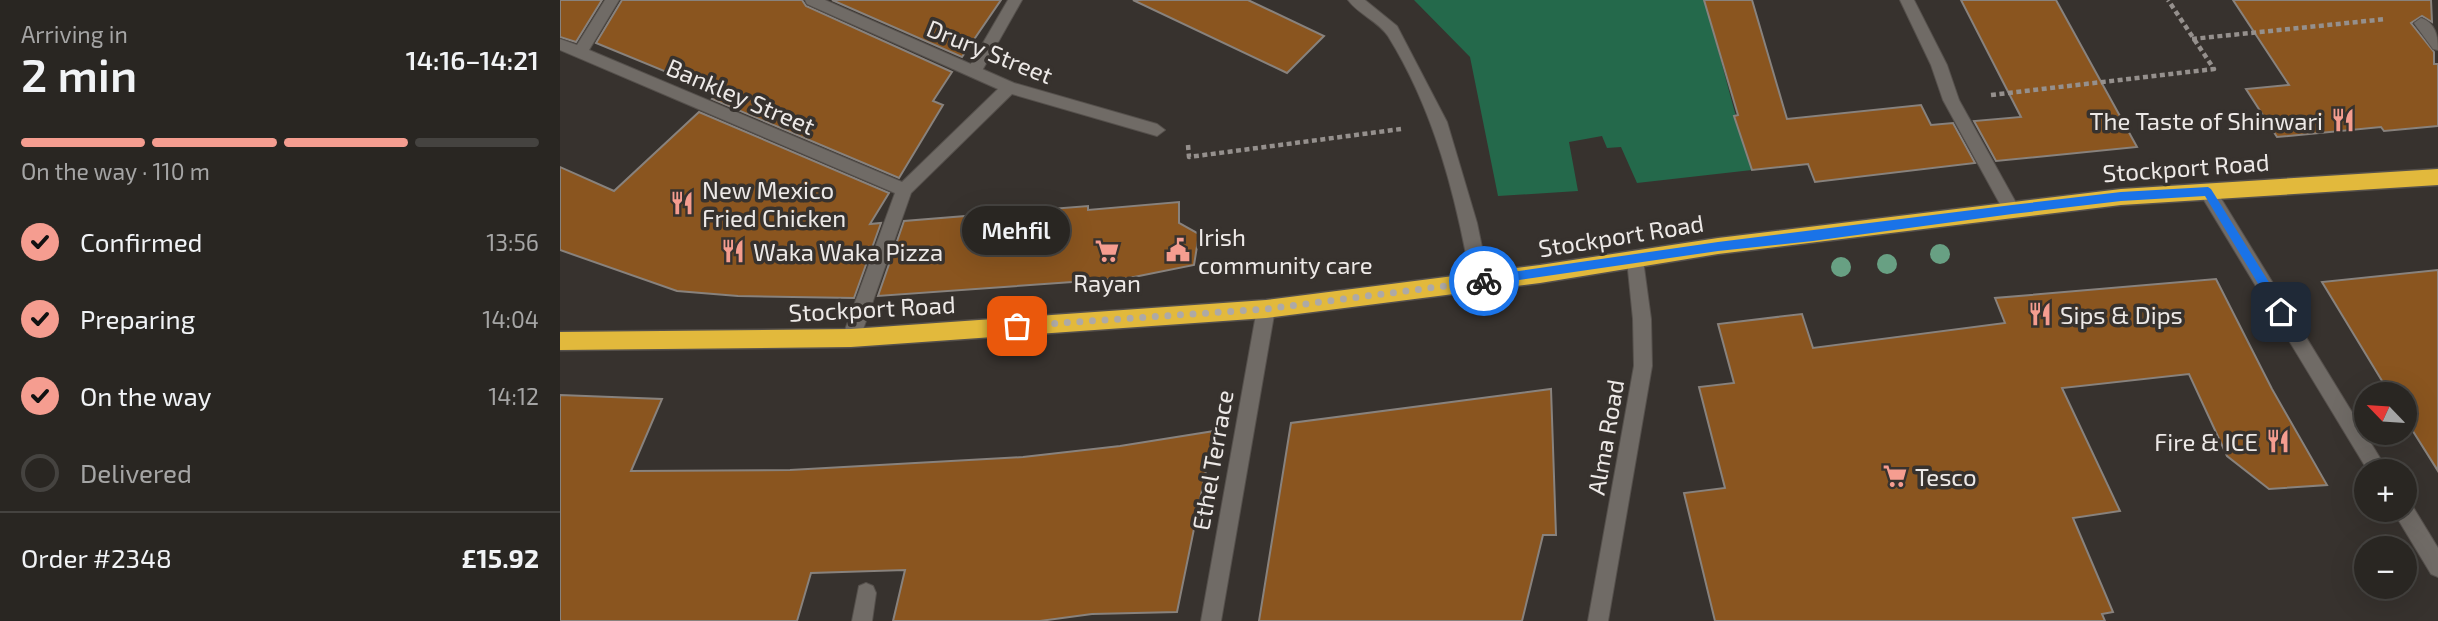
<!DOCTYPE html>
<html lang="en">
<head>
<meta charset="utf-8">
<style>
  body { margin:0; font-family:"Exo 2",sans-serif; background:#35322f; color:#f1f3f6; height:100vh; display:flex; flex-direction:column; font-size:26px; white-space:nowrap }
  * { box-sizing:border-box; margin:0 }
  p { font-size:23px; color:#a5a5a5 }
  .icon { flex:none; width:38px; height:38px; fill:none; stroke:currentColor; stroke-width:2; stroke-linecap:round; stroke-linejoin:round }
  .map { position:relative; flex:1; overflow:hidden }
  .details { display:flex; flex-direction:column; background:#292622; width:560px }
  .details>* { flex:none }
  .needle { width:46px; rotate:295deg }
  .controls { position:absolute; left:1794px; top:382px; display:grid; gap:14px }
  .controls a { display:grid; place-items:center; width:63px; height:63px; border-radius:50%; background:#292622; box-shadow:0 7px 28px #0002,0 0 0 2px #454340; font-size:35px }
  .pin { position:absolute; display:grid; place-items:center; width:60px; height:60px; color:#fff; margin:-30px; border-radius:14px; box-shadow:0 4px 10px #0006 }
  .courier { position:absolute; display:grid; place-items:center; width:70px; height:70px; margin:-35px; border:5px solid #1a73e8; border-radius:50%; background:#fff; color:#222; box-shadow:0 2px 9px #0007 }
  .bubble { position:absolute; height:49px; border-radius:24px; background:#292622; box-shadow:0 7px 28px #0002,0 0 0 2px #454340; font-size:23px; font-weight:600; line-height:49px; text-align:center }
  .headline em { font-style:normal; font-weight:600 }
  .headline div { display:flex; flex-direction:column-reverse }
  .headline { display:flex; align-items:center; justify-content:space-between; height:119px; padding:0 21px }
  h1 { font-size:46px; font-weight:600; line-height:52px }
  .bar { display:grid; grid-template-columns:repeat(4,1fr); gap:10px 7px; align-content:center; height:84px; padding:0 21px }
  .bar i { height:9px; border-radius:5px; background:#454340 }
  .bar .selected { background:#f59d90 }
  .bar p { grid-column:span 4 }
  .line { display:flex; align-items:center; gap:18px; padding:0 21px; border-top:2px solid #454340 }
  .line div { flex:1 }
  ol { padding:0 21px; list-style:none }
  li { display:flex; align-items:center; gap:21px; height:77px }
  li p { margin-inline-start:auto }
  li .icon { padding:7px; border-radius:50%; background:#f59d90; color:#111; stroke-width:4 }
  li:last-child { color:#a5a5a5 }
  li i { width:38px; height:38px; border:4px solid #454340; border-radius:50% }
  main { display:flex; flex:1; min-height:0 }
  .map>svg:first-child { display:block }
  .green { fill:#24694b }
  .building { fill:#8a551f; stroke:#88827d; stroke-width:2 }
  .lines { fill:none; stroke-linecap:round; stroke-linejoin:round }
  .lane-casing { stroke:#55504c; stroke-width:2 }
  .street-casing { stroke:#55504c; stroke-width:2 }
  .highway-casing { stroke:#55504c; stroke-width:3 }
  .path { stroke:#95908d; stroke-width:4.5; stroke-dasharray:5 3.5; stroke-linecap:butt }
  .lane { fill:#706b66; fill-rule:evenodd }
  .street { fill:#706b66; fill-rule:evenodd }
  .highway { fill:#e2b93c; fill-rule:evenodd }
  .tree { fill:#68a083 }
  .route { fill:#1a73e8 }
  .done { stroke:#ada9a6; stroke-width:7; stroke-dasharray:0 12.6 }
  .labels { text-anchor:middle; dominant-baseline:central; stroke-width:7; stroke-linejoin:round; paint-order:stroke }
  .street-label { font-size:24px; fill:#ede9e7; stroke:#37322e }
  .poi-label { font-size:24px; fill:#ede9e7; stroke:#37322e; text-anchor:start }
</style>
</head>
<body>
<main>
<section class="details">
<div class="headline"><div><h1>2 min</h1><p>Arriving in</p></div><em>14:16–14:21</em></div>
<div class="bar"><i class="selected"></i><i class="selected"></i><i class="selected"></i><i></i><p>On the way · 110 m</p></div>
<ol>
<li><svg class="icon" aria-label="check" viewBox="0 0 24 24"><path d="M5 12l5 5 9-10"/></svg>Confirmed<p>13:56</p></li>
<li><svg class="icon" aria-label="check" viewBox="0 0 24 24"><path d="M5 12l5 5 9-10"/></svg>Preparing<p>14:04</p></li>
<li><svg class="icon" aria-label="check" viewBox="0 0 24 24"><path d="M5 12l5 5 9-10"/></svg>On the way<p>14:12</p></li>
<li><i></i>Delivered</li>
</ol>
<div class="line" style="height:91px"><div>Order #2348</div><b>£15.92</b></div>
</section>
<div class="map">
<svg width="1878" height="621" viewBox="0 0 1878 621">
  <rect width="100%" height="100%" fill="#37322e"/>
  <!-- green -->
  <path class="green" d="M854 0H1144C1161 57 1174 114 1192 170L1077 183 1061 147 1047 148 1042 136 1009 142 1018 191 938 196 910 57Z"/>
  <!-- building -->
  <path class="building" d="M0 0H42L16 42 0 37Z
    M62 0H242L246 6 392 72 373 101 383 105 339 178 152 99 158 93 36 43Z
    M272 0H441L402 57Z
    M573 0H688L764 36 727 73Z
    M1144 0H1192L1227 119 1361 105 1371 125 1393 123 1415 163 1255 182 1248 164 1192 170 1174 116 1178 115Z
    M1401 0H1496L1577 147 1436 161 1414 121 1461 117Z
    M1673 0H1871L1872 22 1862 16 1851 23 1874 52V64H1878V126L1824 131 1821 127 1717 137 1686 89 1729 85Z
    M139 112 329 193 310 224 321 223 294 298 178 296 117 291 0 250V167L54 191Z
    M619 202V223L639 234 634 265 569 278 318 296 344 221 528 206V210Z
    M1878 270V471L1844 417V394H1830L1762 282Z
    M1656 279 1712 389 1767 485 1709 489 1667 456 1629 374 1502 388 1560 511 1513 518 1553 612 1542 614 1545 621H1155L1124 493 1165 488 1139 387 1174 383 1158 324 1242 314 1253 348 1445 323 1435 298Z
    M991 389 996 535H983L962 621H699L731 423Z
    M0 395 102 399 71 471 230 470 463 457 560 446 654 431 617 612 532 614 480 621H333L345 570 251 573 237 621H0Z"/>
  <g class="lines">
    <!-- lane casing -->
    <g class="lane-casing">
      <path id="lane" d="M448 0H462L419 76H409L406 72Z"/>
    </g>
    <!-- street casing -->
    <g class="street-casing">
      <path id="street" d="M45 0H59L29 50 342 182 438 89 247 4 245 0H265L454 83 597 124 605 130 597 136 452 94 351 193 300 338 297 343 291 346 285 343 282 338 335 193 0 50V39L17 45Z
        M788 0H805L837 26 887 122 917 223 929 281 926 286 920 288 914 286 911 281C896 196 874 110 828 36 818 21 798 14 788 0Z
        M1340 0H1354L1387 65 1399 100 1460 210 1458 215H1446L1383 100 1371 65Z
        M1861 18C1876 23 1878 37 1878 50L1873 49 1854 23Z
        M1648 185 1654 187 1828 471H1808L1642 197 1640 192 1642 187Z
        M1075 253 1081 255 1083 260 1091 319 1092 366 1048 621H1028L1074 366 1073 319 1067 260 1069 255Z
        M706 302 712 304 715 309 661 621H641L697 309 700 304Z
        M1844 500 1850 502 1878 548V577L1871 574 1836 516 1833 509H1844Z
        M306 583 313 586 316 593 312 621H292L299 586Z"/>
    </g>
    <!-- highway casing -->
    <g class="highway-casing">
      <path id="highway" d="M1878 169V185L1561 205 1158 254 980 283 706 318 291 347 0 350V332L291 329 706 300 980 265 1158 238 1561 189Z"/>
    </g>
    <!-- path -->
    <path class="path" d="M1632 39 1826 19
      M1431 95 1654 69 1608 0
      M628 145 629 157 841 129"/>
    <!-- lane -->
    <use href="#lane" class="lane"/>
    <!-- street -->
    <use href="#street" class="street"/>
    <!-- highway -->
    <use href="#highway" class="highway"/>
  </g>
  <!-- trees -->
  <g class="tree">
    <circle cx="1380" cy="254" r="10"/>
    <circle cx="1327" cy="264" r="10"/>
    <circle cx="1281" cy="267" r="10"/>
  </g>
  <!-- route -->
  <path class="route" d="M1648 187 1651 189 1725 308V315H1717L1645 196 1561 201 1452 214 1253 241 1158 251 924 285 918 281 924 276 1158 242 1452 205 1561 192Z"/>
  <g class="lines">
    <!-- done -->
    <path class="done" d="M457 326 706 309 924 281"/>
  </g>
  <!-- icons -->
  <defs>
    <g id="restaurant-bare" transform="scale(1.89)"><path d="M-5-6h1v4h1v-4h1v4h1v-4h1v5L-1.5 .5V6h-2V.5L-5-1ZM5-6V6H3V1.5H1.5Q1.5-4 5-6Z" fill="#f59d90" stroke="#37322e" stroke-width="2.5" paint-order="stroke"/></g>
    <g id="civic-bare" transform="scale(1.89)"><path d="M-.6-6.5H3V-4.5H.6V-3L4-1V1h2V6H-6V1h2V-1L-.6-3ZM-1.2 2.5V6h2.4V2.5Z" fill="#f59d90" stroke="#37322e" stroke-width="2.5" paint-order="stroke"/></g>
    <g id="supermarket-bare" transform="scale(1.89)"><path d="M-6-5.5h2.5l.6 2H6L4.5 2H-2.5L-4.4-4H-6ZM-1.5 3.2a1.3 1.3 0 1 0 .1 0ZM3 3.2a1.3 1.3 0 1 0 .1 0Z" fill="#f59d90" stroke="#37322e" stroke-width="2.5" paint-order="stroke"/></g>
  </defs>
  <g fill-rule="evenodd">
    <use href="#restaurant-bare" x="1783" y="120"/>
    <use href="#restaurant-bare" x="122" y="203"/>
    <use href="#civic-bare" x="618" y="250"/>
    <use href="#restaurant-bare" x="173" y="251"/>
    <use href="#supermarket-bare" x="547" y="251"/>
    <use href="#restaurant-bare" x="1480" y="314"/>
    <use href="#restaurant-bare" x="1718" y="441"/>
    <use href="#supermarket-bare" x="1335" y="476"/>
  </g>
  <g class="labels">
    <!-- street labels -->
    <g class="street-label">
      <text transform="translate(430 51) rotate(22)">Drury Street</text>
      <text transform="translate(181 96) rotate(23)">Bankley Street</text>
      <text transform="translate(1626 167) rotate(-4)">Stockport Road</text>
      <text transform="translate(1061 235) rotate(-9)">Stockport Road</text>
      <text transform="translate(312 308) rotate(-3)">Stockport Road</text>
      <text transform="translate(1045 437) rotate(-80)">Alma Road</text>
      <text transform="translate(652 460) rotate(-80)">Ethel Terrace</text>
    </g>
    <!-- poi labels -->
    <g class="poi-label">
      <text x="1763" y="120" text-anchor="end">The Taste of Shinwari</text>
      <text x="142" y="189">New Mexico<tspan x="142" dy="28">Fried Chicken</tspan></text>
      <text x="638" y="236">Irish<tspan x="638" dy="28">community care</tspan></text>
      <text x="193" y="251">Waka Waka Pizza</text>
      <text x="547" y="282" text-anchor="middle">Rayan</text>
      <text x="1500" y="314">Sips &amp; Dips</text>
      <text x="1698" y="441" text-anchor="end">Fire &amp; ICE</text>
      <text x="1355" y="476">Tesco</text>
    </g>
  </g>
</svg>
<div class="controls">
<a><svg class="needle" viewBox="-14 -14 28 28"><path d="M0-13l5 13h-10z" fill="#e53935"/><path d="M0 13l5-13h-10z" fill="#a5a5a5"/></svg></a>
<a>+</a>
<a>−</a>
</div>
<div class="pin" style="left:457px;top:326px;background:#ea580c"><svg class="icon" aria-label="bag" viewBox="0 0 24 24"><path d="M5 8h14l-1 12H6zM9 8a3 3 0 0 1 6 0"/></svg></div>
<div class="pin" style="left:1721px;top:312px;background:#1f2937"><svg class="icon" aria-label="home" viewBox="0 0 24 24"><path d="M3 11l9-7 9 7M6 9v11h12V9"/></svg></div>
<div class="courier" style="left:924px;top:281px"><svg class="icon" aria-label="bike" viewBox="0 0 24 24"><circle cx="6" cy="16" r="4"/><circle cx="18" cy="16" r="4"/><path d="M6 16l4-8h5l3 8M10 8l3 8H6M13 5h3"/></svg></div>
<div class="bubble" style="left:402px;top:206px;width:108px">Mehfil</div>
</div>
</main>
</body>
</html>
